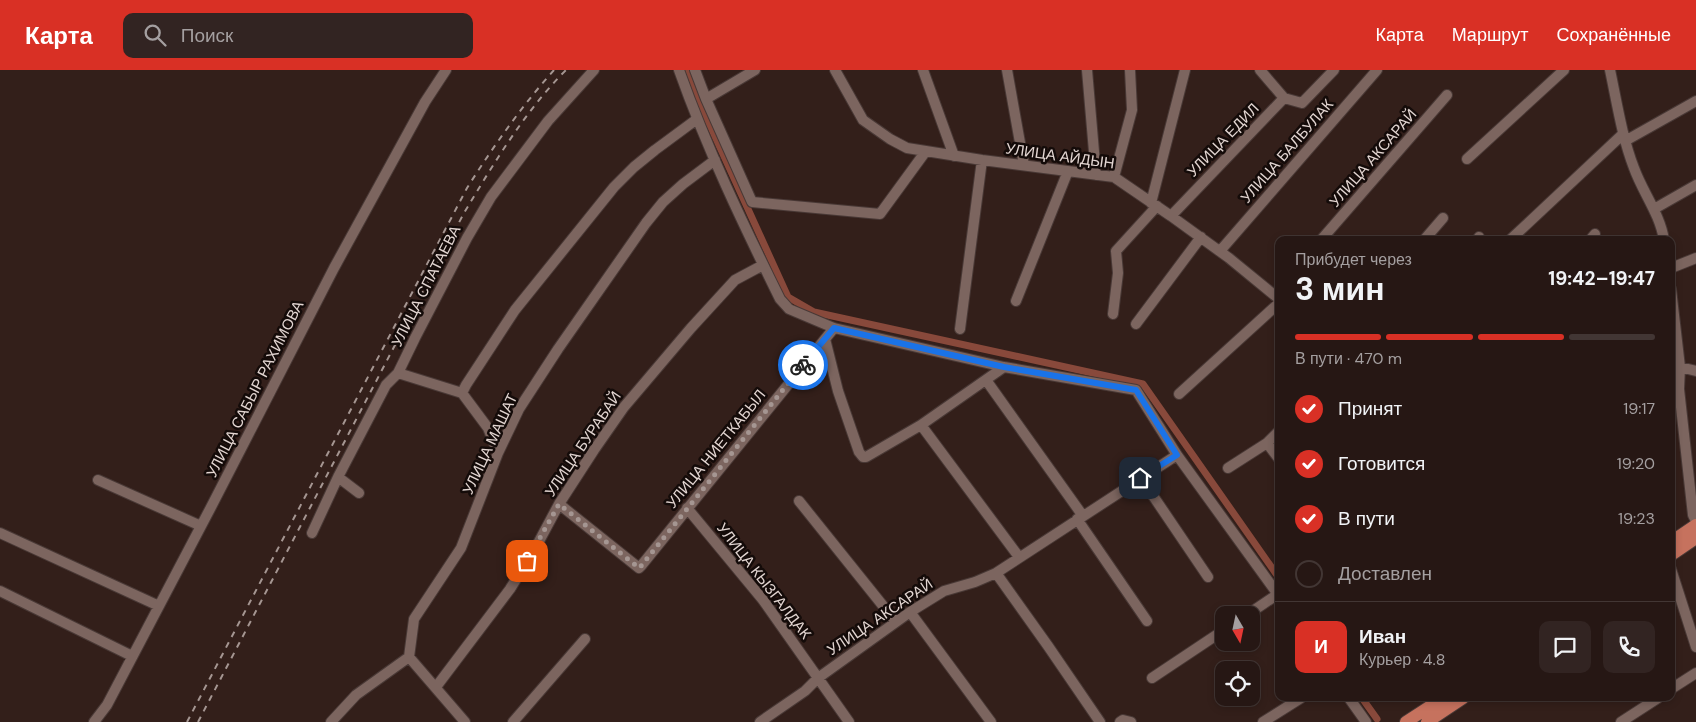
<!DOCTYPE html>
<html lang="ru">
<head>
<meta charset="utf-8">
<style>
  body { margin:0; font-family:"DM Sans",sans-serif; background:#322422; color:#f1f3f6; height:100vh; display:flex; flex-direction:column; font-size:19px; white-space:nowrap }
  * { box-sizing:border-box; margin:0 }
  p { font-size:16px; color:#a49fa0 }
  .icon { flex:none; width:28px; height:28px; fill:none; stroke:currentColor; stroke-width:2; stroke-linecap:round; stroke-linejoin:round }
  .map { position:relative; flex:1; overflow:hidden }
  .sheet { position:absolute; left:1275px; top:166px; width:400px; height:465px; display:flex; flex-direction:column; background:#261714; border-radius:10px; box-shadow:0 2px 8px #0003,0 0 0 1px #423634 }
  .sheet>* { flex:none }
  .needle { width:32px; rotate:171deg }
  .controls { position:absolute; left:1215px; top:536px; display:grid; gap:10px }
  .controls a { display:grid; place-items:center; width:45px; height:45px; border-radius:10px; background:#261714; box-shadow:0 2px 8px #0003,0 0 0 1px #423634; font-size:25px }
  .pin { position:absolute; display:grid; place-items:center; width:42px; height:42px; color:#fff; margin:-21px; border-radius:10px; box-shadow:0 2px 8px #0006 }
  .courier { position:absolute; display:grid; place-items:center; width:50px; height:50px; margin:-25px; border:4px solid #1a73e8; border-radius:50%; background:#fff; color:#222; box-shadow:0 1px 6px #0007 }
  .overview em { font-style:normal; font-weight:700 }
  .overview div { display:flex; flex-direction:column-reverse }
  .overview { display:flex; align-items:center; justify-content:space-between; height:85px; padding:0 20px }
  h1 { font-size:32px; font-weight:700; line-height:38px }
  .bar { display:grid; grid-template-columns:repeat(4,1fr); gap:8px 5px; align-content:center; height:60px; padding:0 20px }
  .bar i { height:6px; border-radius:4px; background:#423634 }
  .bar .active { background:#d93025 }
  .bar p { grid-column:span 4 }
  .line { display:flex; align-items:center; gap:12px; padding:0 20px; border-top:1px solid #423634 }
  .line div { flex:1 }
  .round { display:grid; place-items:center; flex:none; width:52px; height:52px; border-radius:10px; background:#322422 }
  ol { padding:0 20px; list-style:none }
  li { display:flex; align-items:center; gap:15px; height:55px }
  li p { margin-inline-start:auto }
  li .icon { padding:5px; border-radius:50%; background:#d93025; color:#fff; stroke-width:4 }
  li:last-child { color:#a49fa0 }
  li i { width:28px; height:28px; border:2px solid #423634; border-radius:50% }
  header { display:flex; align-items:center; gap:30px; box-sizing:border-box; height:70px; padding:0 25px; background:#d93025; color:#fff }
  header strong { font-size:24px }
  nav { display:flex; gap:28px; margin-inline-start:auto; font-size:18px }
  .search { width:350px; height:45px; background:#322422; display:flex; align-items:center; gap:12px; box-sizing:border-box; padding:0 18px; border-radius:10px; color:#a49fa0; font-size:19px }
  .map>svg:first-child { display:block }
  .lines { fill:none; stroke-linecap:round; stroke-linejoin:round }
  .canal { stroke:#88493b; stroke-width:7 }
  .minor-casing { stroke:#493936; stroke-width:12 }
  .major-casing { stroke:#493936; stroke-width:14 }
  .minor { stroke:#7c655f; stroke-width:10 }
  .major { stroke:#c6725e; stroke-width:12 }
  .rail { stroke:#a59692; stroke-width:2; stroke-dasharray:6 6; stroke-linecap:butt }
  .done { stroke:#a59692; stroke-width:5; stroke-dasharray:0 9 }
  .route { stroke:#1a73e8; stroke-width:6 }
  .labels { text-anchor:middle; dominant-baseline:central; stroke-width:5; stroke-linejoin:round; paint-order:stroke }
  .street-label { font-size:15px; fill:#e3d6d2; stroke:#140b09 }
</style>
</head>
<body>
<header>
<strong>Карта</strong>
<div class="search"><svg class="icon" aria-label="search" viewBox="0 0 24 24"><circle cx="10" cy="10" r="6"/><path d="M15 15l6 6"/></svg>Поиск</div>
<nav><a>Карта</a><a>Маршрут</a><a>Сохранённые</a></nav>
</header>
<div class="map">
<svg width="1696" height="652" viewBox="0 0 1696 652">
  <rect width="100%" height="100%" fill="#331f1a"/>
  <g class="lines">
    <!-- canal -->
    <path class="canal" d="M688 0 698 29 788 227 814 242 1143 314 1279 508
      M1362 628 1377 649"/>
    <!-- minor casing -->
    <g class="minor-casing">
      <path id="minor" d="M679 0C707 79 743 154 780 229L789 239 834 258 1004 297 1136 320 1177 385 1279 526
        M695 0 706 29 752 132 880 144 926 81
        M835 0 863 50 890 69 907 78 982 90 1114 107 1171 146 1229 188 1279 229
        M923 0 954 86
        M1007 0 1024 95
        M1087 0 1096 105
        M1260 0 1284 28
        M1610 0C1617 33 1622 67 1634 98 1643 123 1660 144 1664 170
        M706 29 755 0
        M1625 71 1696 31
        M1467 89 1564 0
        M1114 107 1132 40 1130 0
        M1151 133 1185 0
        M1654 139 1696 115
        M1171 146 1284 28 1302 33 1334 0
        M1321 170 1447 25
        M1424 170 1443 148
        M1477 170 1479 167
        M1510 170 1623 64
        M1590 170 1595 164
        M1220 181 1377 0
        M1671 198 1696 188
        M1671 219 1680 297 1679 319 1693 445 1696 451
        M1016 231 1068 101
        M1113 244 1118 203 1116 181 1157 136
        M1136 254 1201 167
        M960 259 982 90
        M825 269 838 321 859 382 863 387H866L921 355 1004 297
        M1680 297 1696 301
        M398 303 462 323
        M986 310 1083 446
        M1179 324 1279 233
        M921 355 1019 487
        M1267 373 1279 389
        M498 383 488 358 462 323 466 315 515 240 614 117 634 97 655 80 697 49
        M1228 398 1267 373 1279 361
        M338 407 359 423
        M1141 408 1208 507
        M98 410 201 456
        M799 431 896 552
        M559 434 639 498 641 496 834 258
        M687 438 763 530 849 652
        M1077 449 1147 551
        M0 463 159 536
        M312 463 338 407 386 315 398 303 415 268 467 168 491 127 548 51 594 0
        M1671 499 1696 577
        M996 503 1048 576 1100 652
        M0 521 132 586
        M910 542 991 652
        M1247 545 1278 524
        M409 587 465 652
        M1152 608 1224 560
        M436 617 510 519 536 477 559 434 594 380 624 337 691 258 735 210 763 195
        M1671 619 1696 603
        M1349 628 1366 652
        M94 652 107 635 210 439 334 198 425 32 446 0
        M331 652 356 625 409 587 414 549 461 478 498 383 519 339 558 279 646 153 663 132 683 114 715 90
        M513 652 585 569
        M760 652 805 621 818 608 910 542 944 521 975 512 996 503 1177 385
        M1120 652 1123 650 1131 652
        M1263 652 1301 628
        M1621 652 1658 628"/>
    </g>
    <!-- major casing -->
    <g class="major-casing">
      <path id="major" d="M1671 472 1696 455
        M1671 485 1696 468
        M1406 652 1443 628
        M1427 652 1463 628"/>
    </g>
    <!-- minor -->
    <use href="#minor" class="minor"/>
    <!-- major -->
    <use href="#major" class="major"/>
    <!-- rail -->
    <path class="rail" d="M187 652 467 118C493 77 521 37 554 0
      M198 652 464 143C494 93 525 41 566 0"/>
  </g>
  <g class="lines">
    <!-- done -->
    <path class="done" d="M527 491 559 434 639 498 641 496 803 295"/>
    <!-- route -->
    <path class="route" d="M803 295 834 258 1004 297 1136 320 1177 385 1140 408"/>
  </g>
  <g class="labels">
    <!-- street labels -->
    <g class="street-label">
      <text transform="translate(1223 70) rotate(-46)">УЛИЦА ЕДИЛ</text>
      <text transform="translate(1287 81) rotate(-49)">УЛИЦА БАЛБУЛАК</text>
      <text transform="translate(1060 86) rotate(8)">УЛИЦА АЙДЫН</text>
      <text transform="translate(1373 88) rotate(-49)">УЛИЦА АКСАРАЙ</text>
      <text transform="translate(426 216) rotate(-63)">УЛИЦА СПАТАЕВА</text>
      <text transform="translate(255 319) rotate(-63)">УЛИЦА САБЫР РАХИМОВА</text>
      <text transform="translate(490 374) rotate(-65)">УЛИЦА МАШАТ</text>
      <text transform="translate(583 374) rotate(-56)">УЛИЦА БУРАБАЙ</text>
      <text transform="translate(716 379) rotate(-51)">УЛИЦА НИЕТКАБЫЛ</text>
      <text transform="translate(764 511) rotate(52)">УЛИЦА КЫЗГАЛДАК</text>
      <text transform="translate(880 547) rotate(-34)">УЛИЦА АКСАРАЙ</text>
    </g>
  </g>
</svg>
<div class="controls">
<a><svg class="needle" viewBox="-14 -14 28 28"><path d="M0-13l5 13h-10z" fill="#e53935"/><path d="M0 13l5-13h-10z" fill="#a49fa0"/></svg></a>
<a><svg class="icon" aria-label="locate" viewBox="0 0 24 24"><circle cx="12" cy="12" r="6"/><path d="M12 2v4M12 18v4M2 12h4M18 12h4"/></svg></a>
</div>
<div class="pin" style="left:527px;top:491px;background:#ea580c"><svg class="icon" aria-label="bag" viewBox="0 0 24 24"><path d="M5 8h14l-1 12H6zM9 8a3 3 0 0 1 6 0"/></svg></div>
<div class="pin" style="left:1140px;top:408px;background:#1f2937"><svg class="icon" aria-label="home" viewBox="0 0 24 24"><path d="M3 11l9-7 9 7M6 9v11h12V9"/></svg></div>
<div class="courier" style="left:803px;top:295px"><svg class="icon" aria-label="bike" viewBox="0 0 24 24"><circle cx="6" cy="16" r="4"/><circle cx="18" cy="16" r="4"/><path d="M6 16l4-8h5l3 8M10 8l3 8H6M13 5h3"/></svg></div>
<section class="sheet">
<div class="overview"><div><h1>3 мин</h1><p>Прибудет через</p></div><em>19:42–19:47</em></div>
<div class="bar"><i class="active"></i><i class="active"></i><i class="active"></i><i></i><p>В пути · 470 m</p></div>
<ol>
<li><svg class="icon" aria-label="check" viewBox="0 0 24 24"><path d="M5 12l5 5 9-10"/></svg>Принят<p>19:17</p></li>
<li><svg class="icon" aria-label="check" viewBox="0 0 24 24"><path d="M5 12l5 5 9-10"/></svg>Готовится<p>19:20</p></li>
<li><svg class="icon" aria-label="check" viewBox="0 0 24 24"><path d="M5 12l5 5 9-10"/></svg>В пути<p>19:23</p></li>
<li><i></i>Доставлен</li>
</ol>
<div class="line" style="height:90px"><b class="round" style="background:#d93025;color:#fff">И</b><div><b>Иван</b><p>Курьер · 4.8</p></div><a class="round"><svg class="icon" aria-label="chat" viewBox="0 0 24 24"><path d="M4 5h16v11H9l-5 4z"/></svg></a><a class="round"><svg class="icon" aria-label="phone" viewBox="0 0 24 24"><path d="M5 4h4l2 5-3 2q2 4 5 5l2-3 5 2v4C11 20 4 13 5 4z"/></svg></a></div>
</section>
</div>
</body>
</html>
